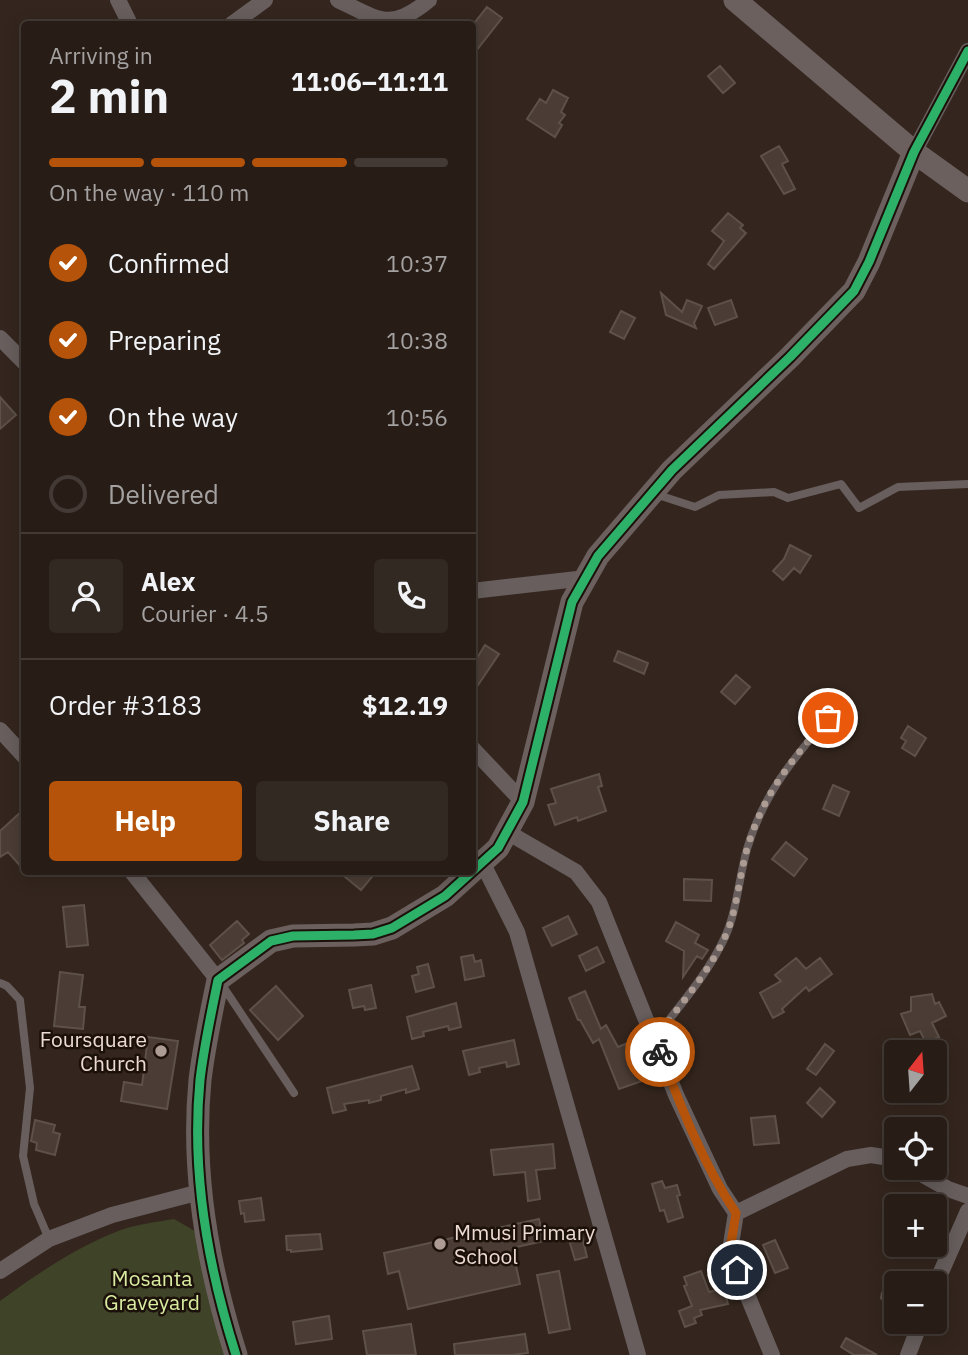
<!DOCTYPE html>
<html lang="en">
<head>
<meta charset="utf-8">
<style>
  body { margin:0; font-family:"IBM Plex Sans",sans-serif; background:#332923; color:#f1f3f6; height:100vh; display:flex; flex-direction:column; font-size:26px; white-space:nowrap }
  * { box-sizing:border-box; margin:0 }
  p { font-size:23px; color:#a4a1a1 }
  .icon { flex:none; width:38px; height:38px; fill:none; stroke:currentColor; stroke-width:2; stroke-linecap:round; stroke-linejoin:round }
  .map { position:relative; flex:1; overflow:hidden }
  .drawer { position:absolute; left:21px; top:21px; width:455px; height:854px; display:flex; flex-direction:column; background:#271c16; border-radius:7px; box-shadow:0 4px 18px #0003,0 0 0 2px #433a35 }
  .drawer>* { flex:none }
  .needle { width:46px; rotate:17deg }
  .fabs { position:absolute; left:884px; top:1040px; display:grid; gap:14px }
  .fabs a { display:grid; place-items:center; width:63px; height:63px; border-radius:7px; background:#271c16; box-shadow:0 4px 18px #0003,0 0 0 2px #433a35; font-size:35px }
  .pin { position:absolute; display:grid; place-items:center; width:60px; height:60px; color:#fff; margin:-30px; border:4px solid #fff; border-radius:50%; box-shadow:0 2px 7px #0007 }
  .courier { position:absolute; display:grid; place-items:center; width:70px; height:70px; margin:-35px; border:5px solid #b45309; border-radius:50%; background:#fff; color:#222; box-shadow:0 2px 9px #0007 }
  .summary em { font-style:normal; font-weight:700 }
  .summary div { display:flex; flex-direction:column-reverse }
  .summary { display:flex; align-items:center; justify-content:space-between; height:119px; padding:0 28px }
  h1 { font-size:46px; font-weight:700; line-height:52px }
  .bar { display:grid; grid-template-columns:repeat(4,1fr); gap:10px 7px; align-content:center; height:84px; padding:0 28px }
  .bar i { height:9px; border-radius:5px; background:#433a35 }
  .bar .current { background:#b45309 }
  .bar p { grid-column:span 4 }
  .line { display:flex; align-items:center; gap:18px; padding:0 28px; border-top:2px solid #433a35 }
  .line div { flex:1 }
  .round { display:grid; place-items:center; flex:none; width:74px; height:74px; border-radius:7px; background:#332923 }
  ol { padding:0 28px; list-style:none }
  li { display:flex; align-items:center; gap:21px; height:77px }
  li p { margin-inline-start:auto }
  li .icon { padding:7px; border-radius:50%; background:#b45309; color:#fff; stroke-width:4 }
  li:last-child { color:#a4a1a1 }
  li i { width:38px; height:38px; border:4px solid #433a35; border-radius:50% }
  .button { display:flex; gap:14px; margin-top:auto; padding:14px 28px }
  .button a { flex:1; height:80px; border-radius:7px; background:#b45309; color:#fff; font-size:28px; font-weight:700; line-height:80px; text-align:center }
  .button a+a { background:#332923; color:#f1f3f6 }
  .map>svg:first-child { display:block }
  .green { fill:#3f4428 }
  .building { fill:#4b3d35; stroke:#5d514a; stroke-width:2 }
  .lines { fill:none; stroke-linecap:round; stroke-linejoin:round }
  .lane { stroke:#675e5d; stroke-width:8 }
  .street { stroke:#675e5d; stroke-width:16 }
  .secondary { stroke:#6b605e; stroke-width:23 }
  .cycleway-casing { stroke:#1c100a; stroke-width:13 }
  .cycleway { stroke:#2db169; stroke-width:9 }
  .done { stroke:#ac9c93; stroke-width:7; stroke-dasharray:0 12.6 }
  .route { stroke:#b45309; stroke-width:9 }
  .poi-dot { fill:#ac9c93; stroke:#1c100a; stroke-width:2.5 }
  .labels { text-anchor:middle; dominant-baseline:central; stroke-width:5; stroke-linejoin:round; paint-order:stroke }
  .poi-label { font-size:21px; fill:#ecdbd2; stroke:#1c100a; text-anchor:end }
  .park-label { font-size:21px; fill:#d9eda0; stroke:#1c100a }
</style>
</head>
<body>
<div class="map">
<svg width="968" height="1355" viewBox="0 0 968 1355">
  <rect width="100%" height="100%" fill="#34261e"/>
  <!-- green -->
  <path class="green" d="M174 1219 207 1238 236 1355H0V1301C37 1274 78 1246 121 1230 137 1224 157 1222 174 1219Z"/>
  <!-- building -->
  <path class="building" d="M487 7 502 18 472 56V26Z
    M720 66 735 83 723 93 708 76Z
    M553 90 568 98 561 112 565 115 559 123 562 125 555 137 527 119 540 99 546 103Z
    M779 146 788 161 782 164 795 189 784 194 761 156Z
    M728 213 743 225 740 228 746 233 714 269 708 264 724 241 712 231Z
    M661 293 682 312 687 300 702 306 694 323 696 328 666 315Z
    M731 300 737 317 715 325 708 308Z
    M621 311 635 318 624 339 610 332Z
    M0 397 16 415 0 429Z
    M790 545 811 556 800 573 794 568 783 580 773 571 784 559Z
    M485 645 499 654 472 694V654L477 658Z
    M618 651 648 663 644 674 614 661Z
    M736 675 750 687 735 704 721 692Z
    M908 726 926 738 915 756 902 748 906 741 901 738Z
    M599 774 602 786 598 787 606 811 578 821 577 817 555 825 548 805 556 803 551 789Z
    M833 785 849 792 839 816 823 809Z
    M24 809V870L8 852 0 857V831Z
    M786 842 807 859 794 876 772 859Z
    M339 872H376L361 890Z
    M684 879 712 880 711 901 684 900Z
    M84 905 88 945 67 947 63 907Z
    M568 916 577 934 552 946 543 928Z
    M237 921 249 934 242 940 244 943 222 960 210 945Z
    M676 922 699 935 695 943 708 950 702 959 697 956 683 977 684 951 666 941Z
    M597 947 604 962 586 971 579 956Z
    M473 955 475 962 481 960 484 976 465 980 461 957Z
    M796 958 806 969 820 958 832 974 809 991 806 987 782 1009 784 1012 773 1018 760 993 781 981 775 975Z
    M428 964 434 987 416 992 412 976 419 974 417 967Z
    M60 972 83 975 79 1007H85L83 1029 54 1026Z
    M371 985 376 1008 365 1010 364 1006 353 1008 349 990Z
    M276 986 303 1016 278 1040 250 1010Z
    M585 991 601 1029 606 1025 618 1047 630 1042 635 1052 631 1054 645 1080 619 1089 599 1039 593 1043 580 1020H578L569 998Z
    M932 994 935 1004 939 1002 946 1016 932 1023 939 1037 926 1043 920 1031 910 1035 901 1014 911 1011V997Z
    M456 1003 461 1027 449 1030 448 1026 423 1032 424 1036 412 1039 407 1017Z
    M148 1037 178 1041 167 1109 121 1101 124 1082 142 1085Z
    M514 1040 519 1064 507 1067 506 1062 479 1068 480 1072 469 1075 463 1051Z
    M825 1044 834 1051 816 1075 807 1069Z
    M412 1066 419 1089 406 1093V1089L381 1096V1100L369 1103V1100L344 1104 346 1110 333 1113 327 1088Z
    M820 1088 835 1102 822 1117 807 1103Z
    M775 1116 779 1143 754 1145 751 1118Z
    M35 1120 55 1125 53 1132 60 1134 55 1155 36 1150 37 1143 31 1141Z
    M553 1144 555 1168 536 1170 540 1199 528 1201 525 1172 494 1175 491 1150Z
    M662 1181 665 1188 677 1185 680 1195 677 1196 683 1217 668 1222 664 1210 660 1211 652 1184Z
    M261 1198 264 1220 245 1222 244 1213 241 1214 239 1201Z
    M539 1219 544 1241 512 1248 520 1284 408 1309 399 1271 388 1274 384 1253Z
    M320 1234 322 1249 291 1252V1250H287L286 1236Z
    M582 1236 587 1257 575 1260 569 1240Z
    M775 1240 788 1268 775 1273 763 1245Z
    M559 1271 570 1329 549 1333 537 1275Z
    M701 1271 709 1292 724 1288 728 1304 700 1310 702 1315 694 1318 696 1323 685 1327 679 1311 692 1306 684 1286 687 1285 684 1277Z
    M896 1272V1298L886 1304 881 1298 882 1293Z
    M329 1316 332 1339 296 1344 293 1322Z
    M411 1324 416 1355H367L363 1331Z
    M525 1334 528 1353 511 1355H455L454 1344Z
    M846 1338 877 1355H854L841 1347Z"/>
  <g class="lines">
    <!-- lane -->
    <path class="lane" d="M655 494 695 507 719 495 774 492 788 498 841 484 859 508 898 487 968 484
      M0 983 7 986 20 1000 30 1088 23 1156 34 1204 49 1239
      M222 985 294 1093
      M655 1038C679 1006 708 974 725 937 737 911 739 877 747 849 763 795 792 760 828 718"/>
    <!-- street -->
    <path class="street" d="M118 0 130 24
      M338 0C379 20 391 32 429 0
      M232 24 265 0
      M914 152 968 51
      M0 338 24 362
      M472 591 586 578
      M0 730 24 756
      M472 748 523 802
      M507 832 576 872 599 902 676 1095 720 1189 736 1213 847 1159 871 1155 896 1159
      M483 864 517 932 638 1355
      M132 872 218 980
      M909 1167 948 1189 968 1196
      M736 1213 731 1244 737 1270 772 1355
      M0 1271 49 1239 112 1215 200 1192
      M934 1288 968 1211
      M908 1355 921 1321"/>
    <!-- secondary -->
    <path class="secondary" d="M735 0 914 152 968 191
      M236 1355C208 1267 191 1173 200 1080 204 1046 211 1014 218 980L271 941 293 936 354 935 373 934 392 928 445 896 498 848 523 802 572 602 598 556 672 470 790 357 854 291 869 262 914 152"/>
    <!-- cycleway casing -->
    <g class="cycleway-casing">
      <path id="cycleway" d="M236 1355C208 1267 191 1173 200 1080 204 1046 211 1014 218 980L271 941 293 936 354 935 373 934 392 928 445 896 498 848 523 802 572 602 598 556 672 470 790 357 854 291 869 262 914 152 968 51"/>
    </g>
    <!-- cycleway -->
    <use href="#cycleway" class="cycleway"/>
  </g>
  <g class="lines">
    <!-- done -->
    <path class="done" d="M660 1052 655 1038C679 1006 708 974 725 937 737 911 739 877 747 849 763 794 791 761 828 718"/>
    <!-- route -->
    <path class="route" d="M660 1052C681 1107 703 1164 736 1213L731 1244 737 1270"/>
  </g>
  <!-- markers -->
  <g class="poi-dot">
    <circle cx="161" cy="1051" r="7"/>
    <circle cx="440" cy="1244" r="7"/>
  </g>
  <g class="labels">
    <!-- poi labels -->
    <g class="poi-label">
      <text x="147" y="1039">Foursquare<tspan x="147" dy="24">Church</tspan></text>
      <text x="454" y="1232" text-anchor="start">Mmusi Primary<tspan x="454" dy="24">School</tspan></text>
    </g>
    <!-- park labels -->
    <g class="park-label">
      <text x="152" y="1278">Mosanta<tspan x="152" dy="24">Graveyard</tspan></text>
    </g>
  </g>
</svg>
<div class="fabs">
<a><svg class="needle" viewBox="-14 -14 28 28"><path d="M0-13l5 13h-10z" fill="#e53935"/><path d="M0 13l5-13h-10z" fill="#a4a1a1"/></svg></a>
<a><svg class="icon" aria-label="locate" viewBox="0 0 24 24"><circle cx="12" cy="12" r="6"/><path d="M12 2v4M12 18v4M2 12h4M18 12h4"/></svg></a>
<a>+</a>
<a>−</a>
</div>
<div class="pin" style="left:828px;top:718px;background:#ea580c"><svg class="icon" aria-label="bag" viewBox="0 0 24 24"><path d="M5 8h14l-1 12H6zM9 8a3 3 0 0 1 6 0"/></svg></div>
<div class="pin" style="left:737px;top:1270px;background:#1f2937"><svg class="icon" aria-label="home" viewBox="0 0 24 24"><path d="M3 11l9-7 9 7M6 9v11h12V9"/></svg></div>
<div class="courier" style="left:660px;top:1052px"><svg class="icon" aria-label="bike" viewBox="0 0 24 24"><circle cx="6" cy="16" r="4"/><circle cx="18" cy="16" r="4"/><path d="M6 16l4-8h5l3 8M10 8l3 8H6M13 5h3"/></svg></div>
<section class="drawer">
<div class="summary"><div><h1>2 min</h1><p>Arriving in</p></div><em>11:06–11:11</em></div>
<div class="bar"><i class="current"></i><i class="current"></i><i class="current"></i><i></i><p>On the way · 110 m</p></div>
<ol>
<li><svg class="icon" aria-label="check" viewBox="0 0 24 24"><path d="M5 12l5 5 9-10"/></svg>Confirmed<p>10:37</p></li>
<li><svg class="icon" aria-label="check" viewBox="0 0 24 24"><path d="M5 12l5 5 9-10"/></svg>Preparing<p>10:38</p></li>
<li><svg class="icon" aria-label="check" viewBox="0 0 24 24"><path d="M5 12l5 5 9-10"/></svg>On the way<p>10:56</p></li>
<li><i></i>Delivered</li>
</ol>
<div class="line" style="height:126px"><a class="round"><svg class="icon" aria-label="person" viewBox="0 0 24 24"><circle cx="12" cy="8" r="4"/><path d="M4 21q1-7 8-7t8 7"/></svg></a><div><b>Alex</b><p>Courier · 4.5</p></div><a class="round"><svg class="icon" aria-label="phone" viewBox="0 0 24 24"><path d="M5 4h4l2 5-3 2q2 4 5 5l2-3 5 2v4C11 20 4 13 5 4z"/></svg></a></div>
<div class="line" style="height:91px"><div>Order #3183</div><b>$12.19</b></div>
<div class="button"><a>Help</a><a>Share</a></div>
</section>
</div>
</body>
</html>
